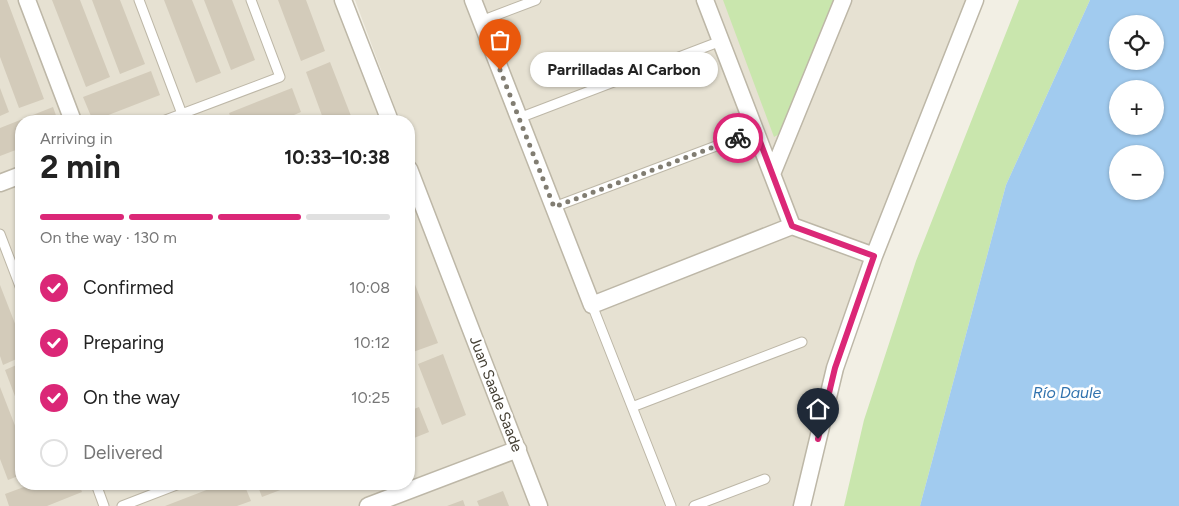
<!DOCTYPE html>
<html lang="en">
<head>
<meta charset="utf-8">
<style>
  body { margin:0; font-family:Figtree,sans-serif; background:#f6f6f6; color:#222; height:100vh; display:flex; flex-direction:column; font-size:19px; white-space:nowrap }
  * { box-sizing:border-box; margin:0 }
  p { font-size:16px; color:#767676 }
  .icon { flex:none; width:28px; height:28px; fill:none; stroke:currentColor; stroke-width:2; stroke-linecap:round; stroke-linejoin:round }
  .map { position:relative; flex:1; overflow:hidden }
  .side { position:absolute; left:15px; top:115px; width:400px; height:375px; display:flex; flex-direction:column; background:#fff; border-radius:20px; box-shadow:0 1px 4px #0004 }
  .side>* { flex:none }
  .buttons { position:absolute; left:1109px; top:15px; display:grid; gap:10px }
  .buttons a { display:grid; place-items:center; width:55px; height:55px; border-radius:50%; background:#fff; box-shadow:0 1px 4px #0004; font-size:25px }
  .pin { position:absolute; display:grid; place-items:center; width:42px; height:42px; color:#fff; margin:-51px -21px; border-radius:50% 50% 50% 0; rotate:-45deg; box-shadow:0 0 5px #0007 }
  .pin .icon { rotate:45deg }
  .courier { position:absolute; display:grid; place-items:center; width:50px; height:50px; margin:-25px; border:4px solid #db2777; border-radius:50%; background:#fff; color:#222; box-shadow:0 1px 6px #0007 }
  .bubble { position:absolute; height:35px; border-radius:18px; background:#fff; box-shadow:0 1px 4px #0004; font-size:16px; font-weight:700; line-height:35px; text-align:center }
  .head em { font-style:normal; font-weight:700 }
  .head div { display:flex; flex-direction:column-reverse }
  .head { display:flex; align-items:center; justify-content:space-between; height:85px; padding:0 25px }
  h1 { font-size:32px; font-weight:700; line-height:38px }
  .bar { display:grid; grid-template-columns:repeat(4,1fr); gap:8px 5px; align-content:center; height:60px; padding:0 25px }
  .bar i { height:6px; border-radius:4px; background:#e0e0e0 }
  .bar .selected { background:#db2777 }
  .bar p { grid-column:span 4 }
  ol { padding:0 25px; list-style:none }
  li { display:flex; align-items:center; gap:15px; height:55px }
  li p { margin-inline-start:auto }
  li .icon { padding:5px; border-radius:50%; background:#db2777; color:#fff; stroke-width:4 }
  li:last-child { color:#767676 }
  li i { width:28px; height:28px; border:2px solid #e0e0e0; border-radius:50% }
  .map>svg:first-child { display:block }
  .residential { fill:#e6e1d2 }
  .green { fill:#c9e6ad }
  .water { fill:#a1cbef; fill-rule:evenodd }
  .building { fill:#d3cbba }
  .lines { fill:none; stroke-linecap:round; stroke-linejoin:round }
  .lane-casing { stroke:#bdb7a7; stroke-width:11 }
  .street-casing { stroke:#bdb7a7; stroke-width:19 }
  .lane { stroke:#fff; stroke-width:9 }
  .street { stroke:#fff; stroke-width:16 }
  .done { stroke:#817d72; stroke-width:5; stroke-dasharray:0 9 }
  .route { stroke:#db2777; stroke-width:6 }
  .labels { text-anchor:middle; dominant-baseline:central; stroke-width:5; stroke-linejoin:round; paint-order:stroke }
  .street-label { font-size:15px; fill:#443f34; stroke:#fff }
  .water-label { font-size:16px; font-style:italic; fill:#3072ae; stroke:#fff }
</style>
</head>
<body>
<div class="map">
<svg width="1179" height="506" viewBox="0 0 1179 506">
  <rect width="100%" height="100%" fill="#f2efe4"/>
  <!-- residential -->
  <path class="residential" d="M0 0H343L390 121H21V484H409V169L539 506H0Z
    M355 0H971L874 256 800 506H543L409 145V121H400Z"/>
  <!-- green -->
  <path class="green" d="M723 0H834L781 133 774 137Z
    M1019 0H1090L1006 185 920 506H844L864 420 916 261Z"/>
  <!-- water -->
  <path class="water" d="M1090 0H1179V506H920L1006 185ZM1118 24H1155V61H1118ZM1118 89H1155V126H1118ZM1118 154H1155V191H1118Z"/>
  <!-- building -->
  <path class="building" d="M0 0H7L44 99 19 108 0 57Z
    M52 0H80L110 77 86 87Z
    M92 0H120L145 64 120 74Z
    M164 0H192L221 73 196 83Z
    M204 0H232L255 60 231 70Z
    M278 0H306L325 51 301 61Z
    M330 62 353 121H324L306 72Z
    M151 71 160 95 93 121 83 97Z
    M0 88 9 112 0 116Z
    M292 88 301 112 280 121H232L229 113Z
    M53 107 58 121H21V148L0 156V128Z
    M21 195V213L15 197Z
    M414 282 438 343 413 352 409 341V284Z
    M0 285 21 339V357L3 365 0 356Z
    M443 354 466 415 442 425 418 364Z
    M21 363V412L5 370Z
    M0 387 21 441V475L8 480 0 459Z
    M419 407 429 432 409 440V411Z
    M32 484H79L82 492 47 506H9L5 494Z
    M222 484H244L251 501 237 506H165Z
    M257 484H296L262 497Z
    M503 491 509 506H479L477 501Z
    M463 500 465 506H447Z"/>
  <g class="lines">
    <!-- lane casing -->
    <g class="lane-casing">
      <path id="lane" d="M139 0 182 114
        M481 21 536 0
        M519 118 721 41
        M163 121 280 77 251 0
        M554 207 756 131
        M0 234 21 289
        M592 305 671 506
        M632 407 802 342
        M96 484 104 506
        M122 506 179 484
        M694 506 765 479"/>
    </g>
    <!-- street casing -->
    <g class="street-casing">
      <path id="street" d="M27 0 73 121
        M343 0 390 121
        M473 0 592 305 792 226
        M705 0 792 226 874 256
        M409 169 539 506
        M772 174 843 0
        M0 183 21 175
        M368 506 518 449
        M802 506 835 368 874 256 975 0"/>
    </g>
    <!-- lane -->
    <use href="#lane" class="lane"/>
    <!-- street -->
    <use href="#street" class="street"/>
  </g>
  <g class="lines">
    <!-- done -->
    <path class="done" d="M500 70 554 207 738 138"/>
    <!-- route -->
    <path class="route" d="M738 138 756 131 792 226 874 256 835 368 818 439"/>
  </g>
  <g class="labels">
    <!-- street labels -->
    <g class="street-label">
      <text transform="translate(496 394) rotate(69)">Juan Saade Saade</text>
    </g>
    <!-- water labels -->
    <g class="water-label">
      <text x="1067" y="392">Río Daule</text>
    </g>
  </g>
</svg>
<div class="buttons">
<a><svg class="icon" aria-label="locate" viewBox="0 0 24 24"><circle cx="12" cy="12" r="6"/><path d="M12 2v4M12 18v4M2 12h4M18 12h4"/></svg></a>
<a>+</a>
<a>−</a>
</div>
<div class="pin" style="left:500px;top:70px;background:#ea580c"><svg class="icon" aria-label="bag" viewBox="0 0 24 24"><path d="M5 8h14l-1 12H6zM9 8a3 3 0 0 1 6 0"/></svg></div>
<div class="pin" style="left:818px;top:439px;background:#1f2937"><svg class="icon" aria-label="home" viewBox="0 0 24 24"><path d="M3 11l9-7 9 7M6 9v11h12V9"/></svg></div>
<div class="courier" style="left:738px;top:138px"><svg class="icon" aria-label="bike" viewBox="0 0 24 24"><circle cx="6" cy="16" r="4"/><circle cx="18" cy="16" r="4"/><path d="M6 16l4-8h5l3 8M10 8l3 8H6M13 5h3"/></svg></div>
<div class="bubble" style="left:530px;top:52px;width:188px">Parrilladas Al Carbon</div>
<section class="side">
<div class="head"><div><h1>2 min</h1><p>Arriving in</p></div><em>10:33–10:38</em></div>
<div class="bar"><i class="selected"></i><i class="selected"></i><i class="selected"></i><i></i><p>On the way · 130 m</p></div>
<ol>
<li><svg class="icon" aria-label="check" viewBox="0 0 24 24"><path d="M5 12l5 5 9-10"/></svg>Confirmed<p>10:08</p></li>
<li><svg class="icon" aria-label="check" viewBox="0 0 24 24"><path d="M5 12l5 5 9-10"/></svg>Preparing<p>10:12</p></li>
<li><svg class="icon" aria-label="check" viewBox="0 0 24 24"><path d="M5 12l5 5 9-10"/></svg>On the way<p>10:25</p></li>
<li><i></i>Delivered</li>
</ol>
</section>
</div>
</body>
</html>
